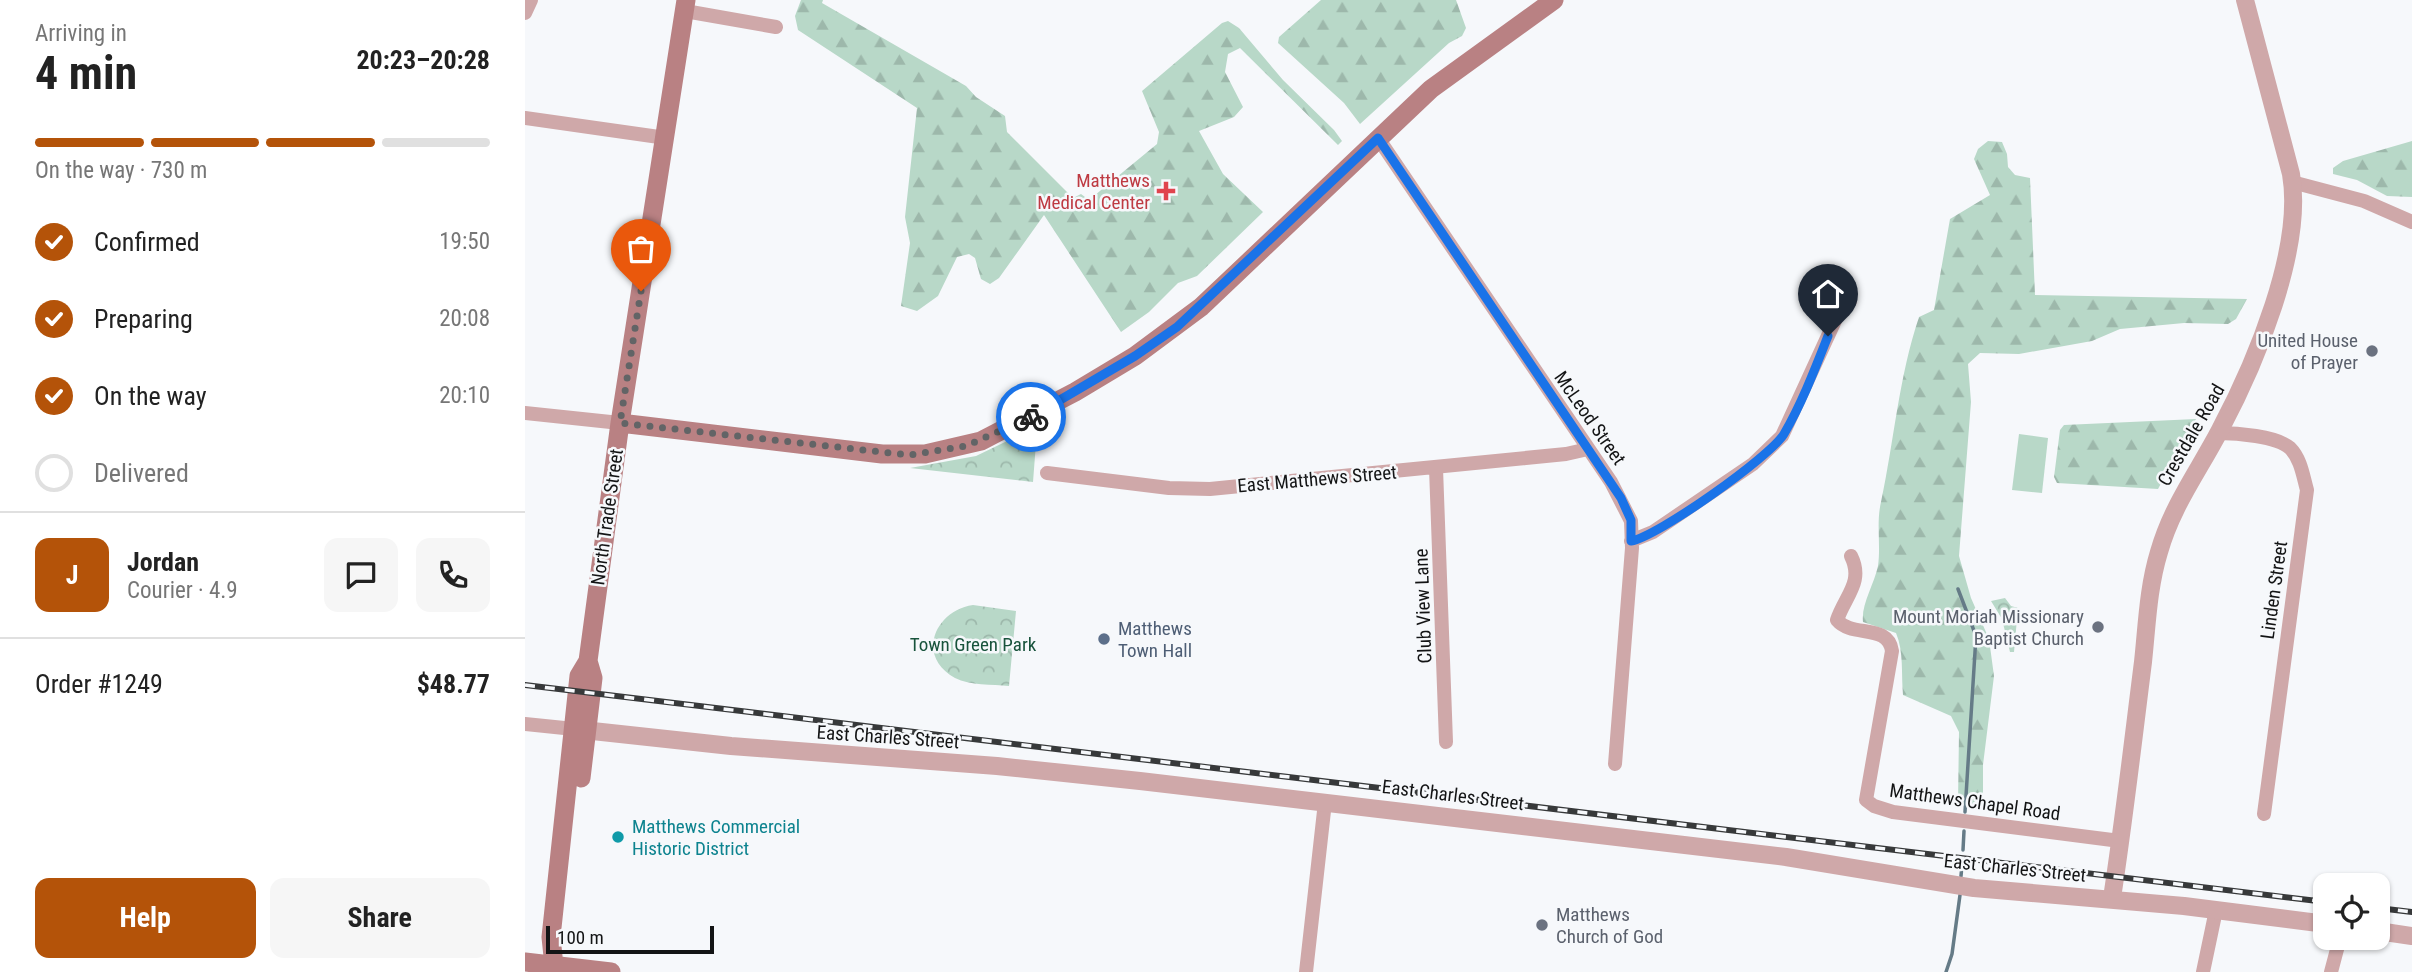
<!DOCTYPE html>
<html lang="en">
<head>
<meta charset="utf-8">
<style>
  body { margin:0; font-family:"Roboto Condensed",sans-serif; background:#f6f6f6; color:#222; height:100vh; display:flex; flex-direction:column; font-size:26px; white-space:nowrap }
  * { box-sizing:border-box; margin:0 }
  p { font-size:23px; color:#767676 }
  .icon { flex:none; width:38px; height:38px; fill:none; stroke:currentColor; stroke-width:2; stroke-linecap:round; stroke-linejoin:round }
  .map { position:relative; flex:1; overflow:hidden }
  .drawer { display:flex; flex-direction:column; background:#fff; width:525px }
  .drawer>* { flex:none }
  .fabs { position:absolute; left:1788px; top:873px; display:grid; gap:14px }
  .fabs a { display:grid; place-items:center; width:77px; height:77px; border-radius:14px; background:#fff; box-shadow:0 2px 5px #0004; font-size:35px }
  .scale { position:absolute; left:21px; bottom:18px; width:168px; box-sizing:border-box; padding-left:7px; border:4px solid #131415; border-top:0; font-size:19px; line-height:24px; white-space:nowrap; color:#131415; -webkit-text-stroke:5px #f6f8fb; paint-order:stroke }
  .pin { position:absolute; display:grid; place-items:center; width:60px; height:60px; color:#fff; margin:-72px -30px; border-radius:50% 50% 50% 0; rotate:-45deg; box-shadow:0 0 7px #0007 }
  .pin .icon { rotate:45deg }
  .courier { position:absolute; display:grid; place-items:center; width:70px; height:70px; margin:-35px; border:5px solid #1a73e8; border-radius:50%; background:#fff; color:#222; box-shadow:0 2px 9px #0007 }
  .summary em { font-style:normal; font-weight:700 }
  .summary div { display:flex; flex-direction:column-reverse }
  .summary { display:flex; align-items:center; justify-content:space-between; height:119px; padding:0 35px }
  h1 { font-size:46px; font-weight:700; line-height:52px }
  .bar { display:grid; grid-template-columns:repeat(4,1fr); gap:10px 7px; align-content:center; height:84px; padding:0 35px }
  .bar i { height:9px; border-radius:5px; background:#e0e0e0 }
  .bar .current { background:#b45309 }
  .bar p { grid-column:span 4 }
  .line { display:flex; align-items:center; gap:18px; padding:0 35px; border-top:2px solid #e0e0e0 }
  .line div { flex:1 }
  .round { display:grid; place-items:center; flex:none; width:74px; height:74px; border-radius:14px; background:#f6f6f6 }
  ol { padding:0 35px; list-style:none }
  li { display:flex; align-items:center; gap:21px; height:77px }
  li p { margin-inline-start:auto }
  li .icon { padding:7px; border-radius:50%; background:#b45309; color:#fff; stroke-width:4 }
  li:last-child { color:#767676 }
  li i { width:38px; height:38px; border:4px solid #e0e0e0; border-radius:50% }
  .button { display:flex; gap:14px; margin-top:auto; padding:14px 35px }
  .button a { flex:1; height:80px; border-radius:14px; background:#b45309; color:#fff; font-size:28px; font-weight:700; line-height:80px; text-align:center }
  .button a+a { background:#f6f6f6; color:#222 }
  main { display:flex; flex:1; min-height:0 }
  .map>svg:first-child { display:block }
  .green { fill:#b8d8c8 }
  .forest { fill:url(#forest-firs) }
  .park { fill:url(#park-crowns) }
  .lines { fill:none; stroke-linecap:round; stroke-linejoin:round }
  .stream { stroke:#657b87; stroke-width:3.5 }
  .minor { stroke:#cfa8a9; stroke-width:14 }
  .tertiary { stroke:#cfa8a9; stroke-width:18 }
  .secondary { stroke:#b98183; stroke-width:19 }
  .rail-casing { stroke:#37393a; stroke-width:6 }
  .rail { stroke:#f6f8fb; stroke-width:3.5; stroke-dasharray:10; stroke-linecap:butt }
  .done { stroke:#626466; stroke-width:7; stroke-dasharray:0 12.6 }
  .route { stroke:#1a73e8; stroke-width:9 }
  .health-dot { fill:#e0444e; stroke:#f6f8fb; stroke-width:2.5 }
  .worship-dot { fill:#6b7280; stroke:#f6f8fb; stroke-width:2.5 }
  .service-dot { fill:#5c6f8a; stroke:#f6f8fb; stroke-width:2.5 }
  .culture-dot { fill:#0f9aa8; stroke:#f6f8fb; stroke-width:2.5 }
  .labels { text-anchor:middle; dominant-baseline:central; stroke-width:5; stroke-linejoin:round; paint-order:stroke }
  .health-label { font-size:19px; fill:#be3a42; stroke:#f6f8fb; text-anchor:end }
  .worship-label { font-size:19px; fill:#5b616d; stroke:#f6f8fb; text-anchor:end }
  .street-label { font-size:19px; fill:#131415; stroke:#f6f8fb }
  .service-label { font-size:19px; fill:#4e5e75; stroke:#f6f8fb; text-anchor:start }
  .park-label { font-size:19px; fill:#18533c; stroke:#f6f8fb }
  .culture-label { font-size:19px; fill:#0d838f; stroke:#f6f8fb; text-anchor:start }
</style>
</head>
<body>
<main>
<section class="drawer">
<div class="summary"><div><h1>4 min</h1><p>Arriving in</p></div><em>20:23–20:28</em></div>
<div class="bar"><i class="current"></i><i class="current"></i><i class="current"></i><i></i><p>On the way · 730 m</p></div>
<ol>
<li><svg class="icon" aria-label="check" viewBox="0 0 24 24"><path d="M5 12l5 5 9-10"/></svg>Confirmed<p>19:50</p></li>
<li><svg class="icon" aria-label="check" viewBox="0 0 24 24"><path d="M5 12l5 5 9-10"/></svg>Preparing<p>20:08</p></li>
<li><svg class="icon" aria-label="check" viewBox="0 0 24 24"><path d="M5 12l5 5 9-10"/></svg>On the way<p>20:10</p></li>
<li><i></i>Delivered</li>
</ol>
<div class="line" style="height:126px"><b class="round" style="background:#b45309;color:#fff">J</b><div><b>Jordan</b><p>Courier · 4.9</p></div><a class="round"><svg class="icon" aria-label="chat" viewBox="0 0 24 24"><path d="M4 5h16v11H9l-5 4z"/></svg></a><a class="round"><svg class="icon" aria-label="phone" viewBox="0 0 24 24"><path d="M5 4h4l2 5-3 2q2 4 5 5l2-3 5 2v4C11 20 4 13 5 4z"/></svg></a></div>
<div class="line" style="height:91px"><div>Order #1249</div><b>$48.77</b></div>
<div class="button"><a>Help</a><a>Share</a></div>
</section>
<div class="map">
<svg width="1887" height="972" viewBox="0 0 1887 972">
  <defs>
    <pattern id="forest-firs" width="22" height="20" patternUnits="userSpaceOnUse" patternTransform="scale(1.75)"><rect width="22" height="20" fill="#b8d8c8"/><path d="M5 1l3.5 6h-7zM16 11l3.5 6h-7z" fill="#9db8ab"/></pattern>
    <pattern id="park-crowns" width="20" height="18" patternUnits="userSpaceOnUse" patternTransform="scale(1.75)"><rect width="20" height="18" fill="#b8d8c8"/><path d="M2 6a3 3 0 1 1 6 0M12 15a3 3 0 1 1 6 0" fill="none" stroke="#9db8ab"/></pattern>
  </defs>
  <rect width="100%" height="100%" fill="#f6f8fb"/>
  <!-- green -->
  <path class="green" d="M1494 434 1523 438 1517 493 1487 490Z"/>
  <!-- forest -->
  <path class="forest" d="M276 0H298L297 3 441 86 451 97 480 116 482 132 548 198 556 194 564 200 632 144 634 132 617 91 697 23 703 21 714 28 758 80 809 130 817 141 813 145 715 48 703 54 700 72 718 107 709 117 674 131 698 174 738 212 672 276 653 283 624 312 596 332 519 215 474 278 465 284 456 279 450 258 444 254 432 257 413 296 392 311 376 306 385 243 380 217 392 108 273 30 270 16Z
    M796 0H931L941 28 937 36 924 43 835 124 819 103 753 43 754 37Z
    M1463 141 1477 142 1482 154 1483 167 1490 175 1505 178 1510 295 1722 299 1711 319 1703 324 1659 323 1595 329 1567 341 1494 354 1455 353 1443 364 1446 402 1434 556 1446 598 1464 639 1469 676 1458 765V805L1433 804 1434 732 1426 716 1378 695C1376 674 1379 652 1371 633L1338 622C1336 604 1349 585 1353 566 1356 545 1351 523 1356 502 1369 441 1374 376 1394 317L1409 310 1425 219 1465 195 1449 159 1453 149Z
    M1887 141V197L1862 196 1832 180 1808 174V168L1818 161Z
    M1671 419 1633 489 1532 483 1529 477 1535 430 1539 425Z"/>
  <!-- park -->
  <path class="park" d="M505 430 511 443 508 482 385 468 451 456Z
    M1480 598 1486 606 1493 608 1489 652H1485L1477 619 1466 601Z
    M448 605 491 611 484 686C467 684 445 686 430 678 391 657 409 611 448 605Z"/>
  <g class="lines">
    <!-- stream -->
    <path class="stream" d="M1433 589 1451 636 1440 812
      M1438 850 1439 831
      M1436 876 1437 865
      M1421 972 1427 954 1435 895"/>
    <!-- minor -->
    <path class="minor" d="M160 11 251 27
      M0 13 6 0
      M0 118 141 138
      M853 138 1086 482 1106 521 1107 548 1090 764
      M1767 182 1839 201 1887 222
      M0 413 95 423
      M1693 433C1711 433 1752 436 1765 448 1776 459 1778 476 1782 490L1739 814
      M911 468 921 742
      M522 473 644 488 685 489 1041 454 1063 449
      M1106 541 1128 532 1228 464 1257 436 1313 314 1325 301
      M1326 556C1339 582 1320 596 1312 620 1327 638 1363 623 1367 651L1341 800 1349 806 1368 812 1595 841
      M0 724 49 729
      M781 972 800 802
      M1678 972 1691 910
      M1806 972 1815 938"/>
    <!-- tertiary -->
    <path class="tertiary" d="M49 729 206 746 472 766 615 781 1261 857 1449 888 1659 906 1801 924
      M1587 898C1599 820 1608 741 1618 662 1622 625 1623 588 1634 552 1647 506 1673 472 1695 430 1730 364 1779 249 1766 174L1720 0
      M1853 931 1887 936"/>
    <!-- secondary -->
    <path class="secondary" d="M95 423 357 454H400L456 441 550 392 610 356 676 307 906 89 1029 0
      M56 778 68 678 63 661
      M0 962 86 972
      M29 966 26 937 54 676 63 661 95 423 161 0"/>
    <!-- rail casing -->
    <g class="rail-casing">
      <path id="rail" d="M0 685 1801 902
        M1853 908 1887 912"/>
    </g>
    <!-- rail -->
    <use href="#rail" class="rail"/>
  </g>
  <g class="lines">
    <!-- done -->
    <path class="done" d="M116 291 95 423 384 455 441 446 506 417"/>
    <!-- route -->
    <path class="route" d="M506 417 610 356 652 327 853 138 1096 498 1106 520V541C1132 537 1245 457 1259 434 1277 403 1290 369 1303 336"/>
  </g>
  <!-- markers -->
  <path class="health-dot" d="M637.5 180.5h7v7h7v7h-7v7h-7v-7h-7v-7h7z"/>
  <g class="worship-dot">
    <circle cx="1847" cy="351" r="7"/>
    <circle cx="1573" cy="627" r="7"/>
    <circle cx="1017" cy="925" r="7"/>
  </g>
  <circle class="service-dot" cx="579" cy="639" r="7"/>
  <circle class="culture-dot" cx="93" cy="837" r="7"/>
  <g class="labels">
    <!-- health labels -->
    <g class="health-label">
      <text x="625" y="180">Matthews<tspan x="625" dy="22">Medical Center</tspan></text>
    </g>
    <!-- worship labels -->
    <g class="worship-label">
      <text x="1833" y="340">United House<tspan x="1833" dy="22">of Prayer</tspan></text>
      <text x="1559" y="616">Mount Moriah Missionary<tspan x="1559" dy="22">Baptist Church</tspan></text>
      <text x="1031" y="914" text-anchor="start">Matthews<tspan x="1031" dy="22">Church of God</tspan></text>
    </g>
    <!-- street labels -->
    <g class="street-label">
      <text transform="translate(1065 418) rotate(55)">McLeod Street</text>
      <text transform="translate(1666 435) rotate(-60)">Crestdale Road</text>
      <text transform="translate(792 479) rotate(-5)">East Matthews Street</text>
      <text transform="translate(82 517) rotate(-82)">North Trade Street</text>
      <text transform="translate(1749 590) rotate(-82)">Linden Street</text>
      <text transform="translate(898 606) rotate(-92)">Club View Lane</text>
      <text transform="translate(363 737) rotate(4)">East Charles Street</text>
      <text transform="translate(928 795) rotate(7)">East Charles Street</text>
      <text transform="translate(1450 802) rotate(8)">Matthews Chapel Road</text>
      <text transform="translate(1490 868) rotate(6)">East Charles Street</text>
    </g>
    <!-- service labels -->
    <g class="service-label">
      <text x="593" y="628">Matthews<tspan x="593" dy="22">Town Hall</tspan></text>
    </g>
    <!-- park labels -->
    <g class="park-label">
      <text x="448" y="644">Town Green Park</text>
    </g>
    <!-- culture labels -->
    <g class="culture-label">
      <text x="107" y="826">Matthews Commercial<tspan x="107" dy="22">Historic District</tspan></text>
    </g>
  </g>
</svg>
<div class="fabs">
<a><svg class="icon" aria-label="locate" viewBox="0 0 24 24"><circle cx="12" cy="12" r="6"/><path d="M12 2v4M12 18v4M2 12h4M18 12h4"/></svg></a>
</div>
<div class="scale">100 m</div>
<div class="pin" style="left:116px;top:291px;background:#ea580c"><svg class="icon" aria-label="bag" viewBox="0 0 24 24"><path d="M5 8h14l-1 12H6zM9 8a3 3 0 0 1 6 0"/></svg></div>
<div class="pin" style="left:1303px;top:336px;background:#1f2937"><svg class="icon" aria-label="home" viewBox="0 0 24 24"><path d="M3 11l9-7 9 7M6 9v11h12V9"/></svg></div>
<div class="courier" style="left:506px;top:417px"><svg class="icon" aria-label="bike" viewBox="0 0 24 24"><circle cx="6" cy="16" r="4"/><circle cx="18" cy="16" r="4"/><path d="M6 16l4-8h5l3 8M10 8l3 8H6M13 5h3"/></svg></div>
</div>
</main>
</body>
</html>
